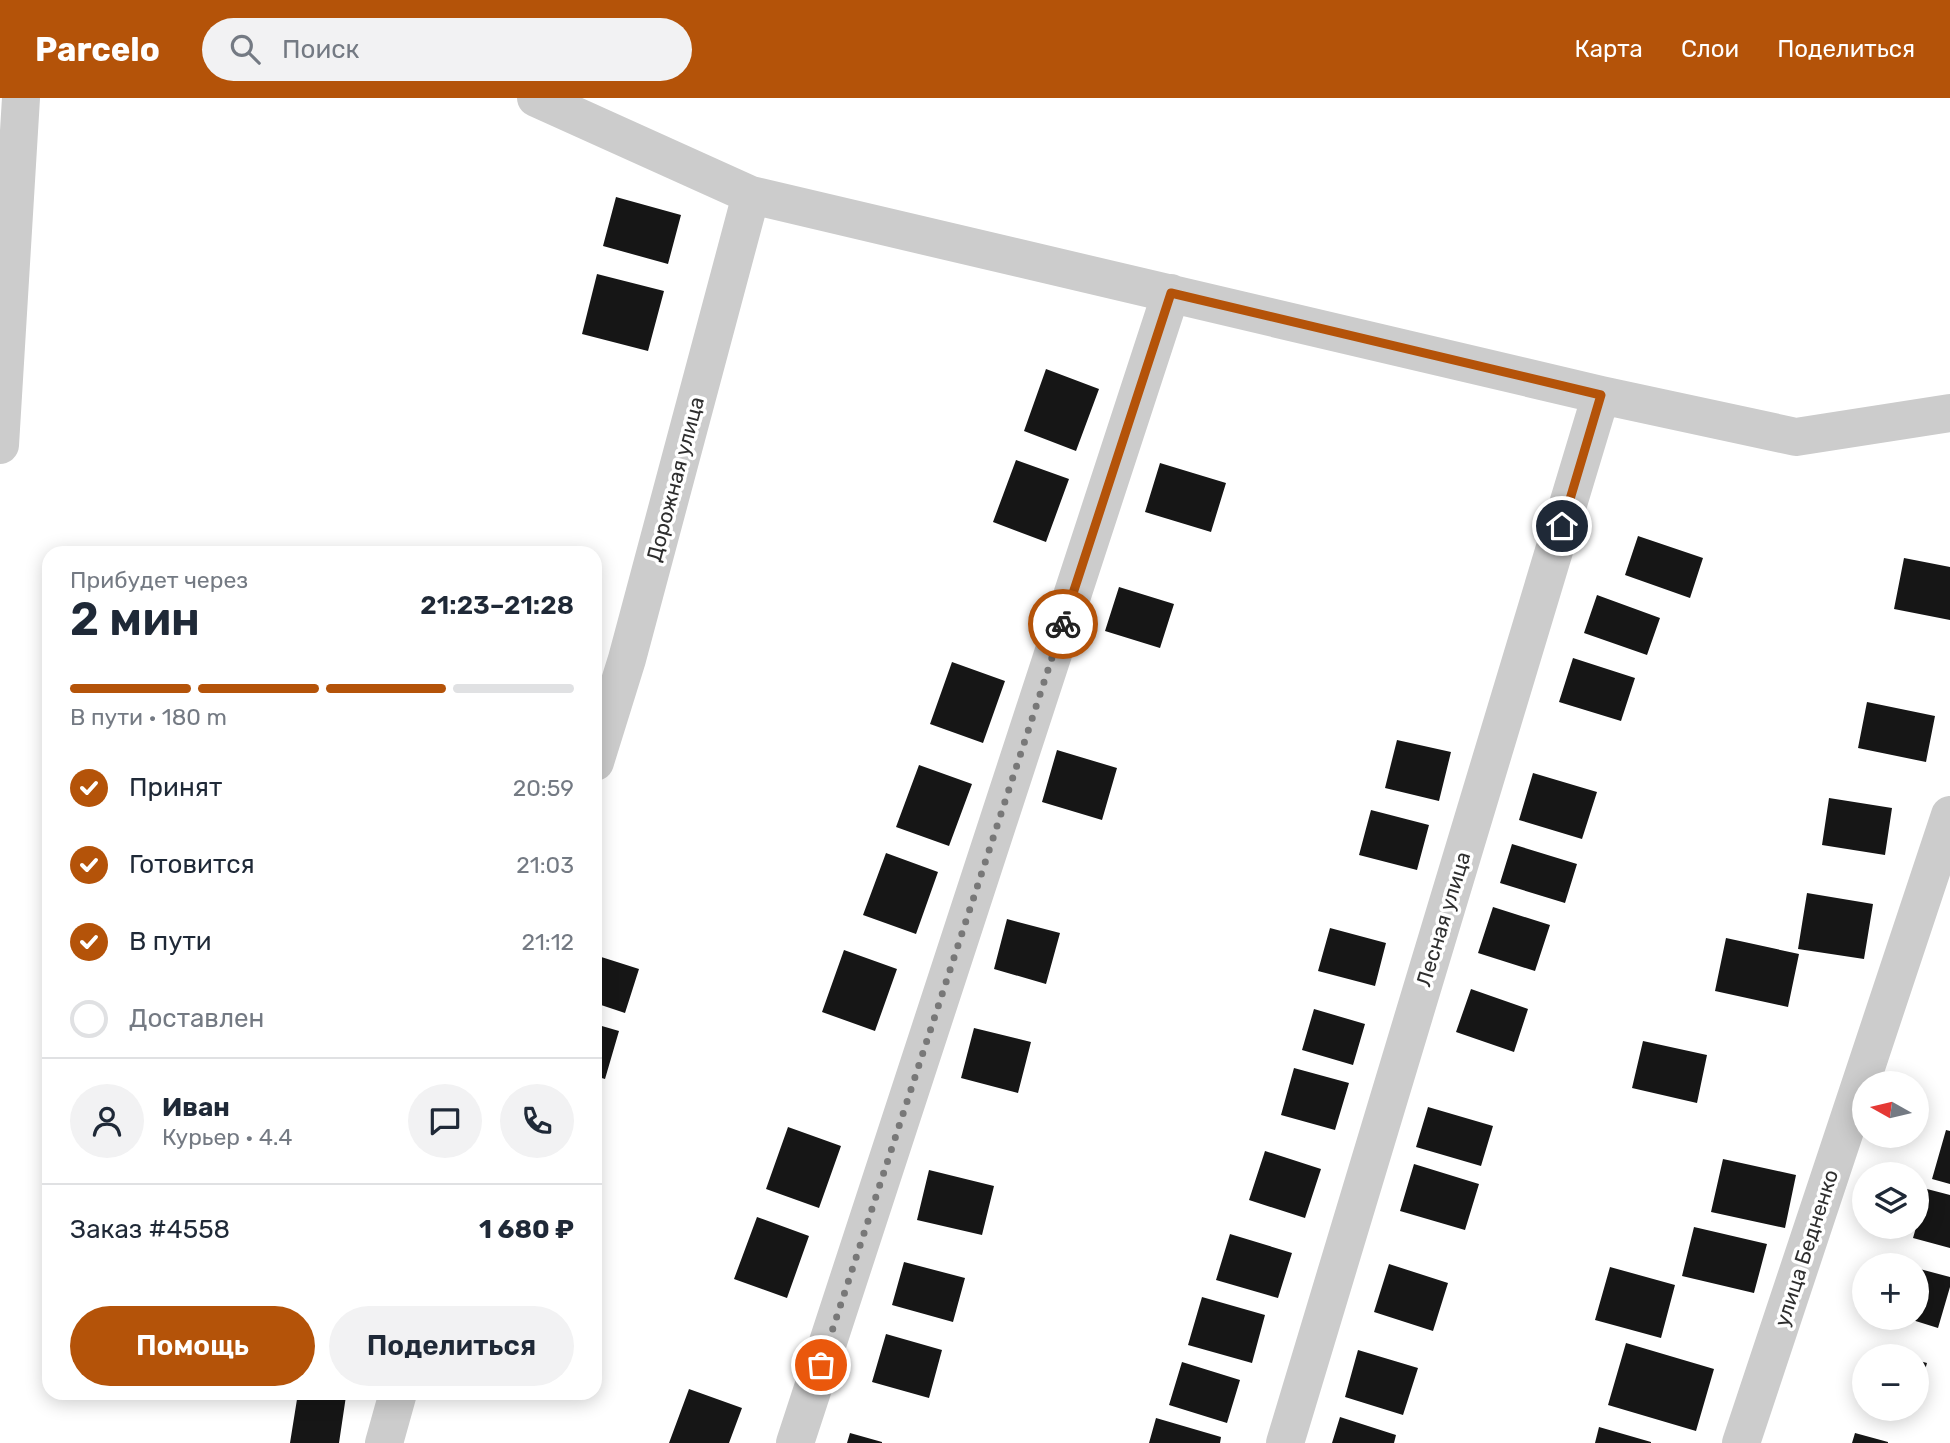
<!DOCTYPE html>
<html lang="ru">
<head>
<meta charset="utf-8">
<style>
  body { margin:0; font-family:Rubik,sans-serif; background:#f2f2f3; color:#1f2937; height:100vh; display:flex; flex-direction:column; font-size:26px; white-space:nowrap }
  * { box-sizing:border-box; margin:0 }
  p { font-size:23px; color:#747a83 }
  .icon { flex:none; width:38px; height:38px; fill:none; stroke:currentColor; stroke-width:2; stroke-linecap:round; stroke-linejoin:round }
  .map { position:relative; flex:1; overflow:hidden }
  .drawer { position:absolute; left:42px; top:448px; width:560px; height:854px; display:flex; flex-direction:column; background:#fff; border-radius:21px; box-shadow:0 4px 18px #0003 }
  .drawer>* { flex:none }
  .needle { width:46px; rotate:278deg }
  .buttons { position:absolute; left:1852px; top:973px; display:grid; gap:14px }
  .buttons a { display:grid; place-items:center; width:77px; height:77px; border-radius:50%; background:#fff; box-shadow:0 4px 18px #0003; font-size:35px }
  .pin { position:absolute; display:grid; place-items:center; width:60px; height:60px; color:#fff; margin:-30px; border:4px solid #fff; border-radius:50%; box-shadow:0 2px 7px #0007 }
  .courier { position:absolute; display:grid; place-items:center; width:70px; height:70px; margin:-35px; border:5px solid #b45309; border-radius:50%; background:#fff; color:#222; box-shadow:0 2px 9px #0007 }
  .head em { font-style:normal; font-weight:600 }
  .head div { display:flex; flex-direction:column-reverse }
  .head { display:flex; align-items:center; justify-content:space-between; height:119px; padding:0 28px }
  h1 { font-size:46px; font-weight:600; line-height:52px }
  .bar { display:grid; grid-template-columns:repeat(4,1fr); gap:10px 7px; align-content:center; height:84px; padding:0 28px }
  .bar i { height:9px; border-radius:5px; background:#e0e1e3 }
  .bar .on { background:#b45309 }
  .bar p { grid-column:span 4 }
  .line { display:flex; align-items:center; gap:18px; padding:0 28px; border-top:2px solid #e0e1e3 }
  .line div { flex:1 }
  .round { display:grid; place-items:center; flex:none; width:74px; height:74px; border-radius:37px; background:#f2f2f3 }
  ol { padding:0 28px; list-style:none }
  li { display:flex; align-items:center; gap:21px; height:77px }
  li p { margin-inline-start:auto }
  li .icon { padding:7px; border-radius:50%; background:#b45309; color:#fff; stroke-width:4 }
  li:last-child { color:#747a83 }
  li i { width:38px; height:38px; border:4px solid #e0e1e3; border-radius:50% }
  .button { display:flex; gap:14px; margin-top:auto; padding:14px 28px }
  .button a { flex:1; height:80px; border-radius:42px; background:#b45309; color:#fff; font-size:28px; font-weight:600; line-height:80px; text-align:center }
  .button a+a { background:#f2f2f3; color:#1f2937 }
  header { display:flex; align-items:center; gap:42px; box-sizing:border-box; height:98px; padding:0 35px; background:#b45309; color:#fff }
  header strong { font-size:33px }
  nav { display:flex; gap:38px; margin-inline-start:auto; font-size:24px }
  .search { width:490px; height:63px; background:#f2f2f3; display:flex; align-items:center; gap:18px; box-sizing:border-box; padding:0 24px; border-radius:38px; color:#747a83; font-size:26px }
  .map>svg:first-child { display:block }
  .building { fill:#161616 }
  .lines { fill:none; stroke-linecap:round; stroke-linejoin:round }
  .minor { stroke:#ccc; stroke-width:38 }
  .done { stroke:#787878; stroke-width:7; stroke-dasharray:0 12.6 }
  .route { stroke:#b45309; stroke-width:9 }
  .labels { text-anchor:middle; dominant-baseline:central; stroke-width:7; stroke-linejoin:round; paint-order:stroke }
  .street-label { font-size:21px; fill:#2f2f2f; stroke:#fff }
</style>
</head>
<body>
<header>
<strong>Parcelo</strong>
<div class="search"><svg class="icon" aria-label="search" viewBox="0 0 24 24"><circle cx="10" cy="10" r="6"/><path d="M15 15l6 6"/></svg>Поиск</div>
<nav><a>Карта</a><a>Слои</a><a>Поделиться</a></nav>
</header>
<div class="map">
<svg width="1950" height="1345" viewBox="0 0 1950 1345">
  <rect width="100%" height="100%" fill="#fff"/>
  <!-- building -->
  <path class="building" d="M616 99 681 117 668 166 603 148Z
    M597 176 664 193 648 253 582 236Z
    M1046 271 1099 291 1076 353 1024 333Z
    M1016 362 1069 381 1046 444 993 424Z
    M1160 365 1226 385 1211 434 1145 414Z
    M1638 438 1703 460 1690 500 1625 477Z
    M1904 460 1950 469V522L1894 511Z
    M1119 489 1174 506 1160 550 1105 533Z
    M1597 497 1660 520 1647 557 1584 535Z
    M1573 560 1635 580 1621 623 1559 604Z
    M952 564 1005 583 983 645 930 626Z
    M1867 604 1935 618 1926 664 1858 650Z
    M1397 642 1451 654 1439 703 1385 690Z
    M1057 652 1117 670 1102 722 1042 704Z
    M919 667 972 686 949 748 896 729Z
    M1533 675 1597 694 1582 741 1519 722Z
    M1829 700 1892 710 1885 757 1822 747Z
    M1371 712 1429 727 1417 772 1359 757Z
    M1512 746 1577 766 1565 805 1500 785Z
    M886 755 938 774 916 836 863 817Z
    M1807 795 1873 806 1864 861 1798 851Z
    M1493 809 1550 827 1535 873 1478 855Z
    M1007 821 1060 835 1046 886 994 871Z
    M1330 830 1386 845 1375 888 1318 873Z
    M1726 840 1799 856 1788 909 1715 893Z
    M844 852 897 871 875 933 822 914Z
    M595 857 639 871 625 915 595 905Z
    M1471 891 1528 911 1514 954 1456 934Z
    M1314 911 1365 926 1353 967 1302 952Z
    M595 926 619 933 605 981 595 978Z
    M974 930 1031 944 1018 995 961 980Z
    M1643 943 1707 957 1697 1005 1632 990Z
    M1294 970 1349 985 1335 1032 1281 1017Z
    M1428 1009 1493 1028 1481 1068 1416 1049Z
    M788 1029 841 1048 819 1110 766 1091Z
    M1946 1032 1950 1033V1086L1932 1081Z
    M1265 1053 1321 1071 1305 1120 1249 1102Z
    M1723 1061 1796 1077 1785 1130 1711 1114Z
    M1414 1066 1479 1086 1465 1132 1400 1113Z
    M929 1072 994 1088 982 1137 917 1122Z
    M1927 1091 1950 1097V1150L1913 1140Z
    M757 1119 809 1138 787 1200 734 1181Z
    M1694 1129 1767 1146 1754 1195 1682 1178Z
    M1230 1136 1292 1155 1278 1200 1216 1182Z
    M904 1164 965 1180 953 1224 892 1207Z
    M1389 1166 1448 1185 1433 1233 1374 1214Z
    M1610 1169 1675 1187 1661 1240 1595 1222Z
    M1916 1170 1950 1179V1189L1938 1230 1906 1220H1916Z
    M1202 1199 1265 1217 1252 1265 1188 1247Z
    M886 1236 942 1252 929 1300 872 1284Z
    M1626 1245 1714 1271 1696 1333 1608 1307Z
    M1358 1252 1418 1270 1403 1317 1345 1299Z
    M1882 1252 1902 1258H1880Z
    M1916 1262 1927 1265 1917 1300H1916Z
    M1182 1264 1240 1282 1227 1325 1169 1307Z
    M689 1291 742 1310 729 1345H669Z
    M298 1295H324L346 1298 339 1345H290Z
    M1340 1319 1396 1337 1394 1345H1332Z
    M1156 1320 1221 1339 1220 1345H1149Z
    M1599 1329 1651 1344V1345H1595Z
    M850 1335 882 1344V1345H847Z
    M1855 1335 1888 1344V1345H1852Z"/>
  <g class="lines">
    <!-- minor -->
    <path class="minor" d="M536 0 751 97 1601 297 1796 339 1950 315
      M0 347 21 0
      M595 664 627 561 751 97
      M384 1345 398 1295
      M795 1345 1171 195
      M1285 1345 1601 297
      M1741 1345 1950 717"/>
  </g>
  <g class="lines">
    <!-- done -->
    <path class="done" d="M821 1267 1063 526"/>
    <!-- route -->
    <path class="route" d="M1063 526 1171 195 1601 297 1562 428"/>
  </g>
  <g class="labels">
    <!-- street labels -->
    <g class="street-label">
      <text transform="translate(675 381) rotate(-75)">Дорожная улица</text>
      <text transform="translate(1443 821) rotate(-73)">Лесная улица</text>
      <text transform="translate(1806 1150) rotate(-72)">улица Бедненко</text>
    </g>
  </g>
</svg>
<div class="buttons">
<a><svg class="needle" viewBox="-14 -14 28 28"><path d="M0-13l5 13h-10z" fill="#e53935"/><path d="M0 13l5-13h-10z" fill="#747a83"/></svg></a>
<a><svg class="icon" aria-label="layers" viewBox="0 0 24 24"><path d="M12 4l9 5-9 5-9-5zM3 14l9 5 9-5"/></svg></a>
<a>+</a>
<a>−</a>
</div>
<div class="pin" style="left:821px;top:1267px;background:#ea580c"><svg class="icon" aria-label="bag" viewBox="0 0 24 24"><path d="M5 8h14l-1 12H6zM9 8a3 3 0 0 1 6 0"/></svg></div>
<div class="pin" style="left:1562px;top:428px;background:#1f2937"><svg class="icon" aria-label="home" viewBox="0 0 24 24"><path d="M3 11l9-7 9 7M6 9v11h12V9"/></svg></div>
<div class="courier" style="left:1063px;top:526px"><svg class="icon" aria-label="bike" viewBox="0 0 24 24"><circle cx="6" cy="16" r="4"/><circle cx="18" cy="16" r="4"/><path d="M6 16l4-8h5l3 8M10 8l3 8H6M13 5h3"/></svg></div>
<section class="drawer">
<div class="head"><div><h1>2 мин</h1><p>Прибудет через</p></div><em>21:23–21:28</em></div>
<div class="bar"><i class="on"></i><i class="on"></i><i class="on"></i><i></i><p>В пути · 180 m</p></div>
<ol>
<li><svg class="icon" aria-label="check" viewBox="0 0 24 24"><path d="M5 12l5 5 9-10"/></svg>Принят<p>20:59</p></li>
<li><svg class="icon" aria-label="check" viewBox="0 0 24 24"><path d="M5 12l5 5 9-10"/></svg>Готовится<p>21:03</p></li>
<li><svg class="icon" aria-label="check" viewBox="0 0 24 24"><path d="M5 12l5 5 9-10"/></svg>В пути<p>21:12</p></li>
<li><i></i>Доставлен</li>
</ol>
<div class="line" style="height:126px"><a class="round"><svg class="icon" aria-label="person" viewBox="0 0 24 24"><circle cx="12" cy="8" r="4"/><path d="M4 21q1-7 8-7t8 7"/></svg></a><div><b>Иван</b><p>Курьер · 4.4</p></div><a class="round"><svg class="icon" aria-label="chat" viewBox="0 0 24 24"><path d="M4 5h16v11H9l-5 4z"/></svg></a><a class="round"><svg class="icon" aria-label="phone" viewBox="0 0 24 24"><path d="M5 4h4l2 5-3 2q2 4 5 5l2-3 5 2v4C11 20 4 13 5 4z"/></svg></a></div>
<div class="line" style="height:91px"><div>Заказ #4558</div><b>1 680 ₽</b></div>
<div class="button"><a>Помощь</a><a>Поделиться</a></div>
</section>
</div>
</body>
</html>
